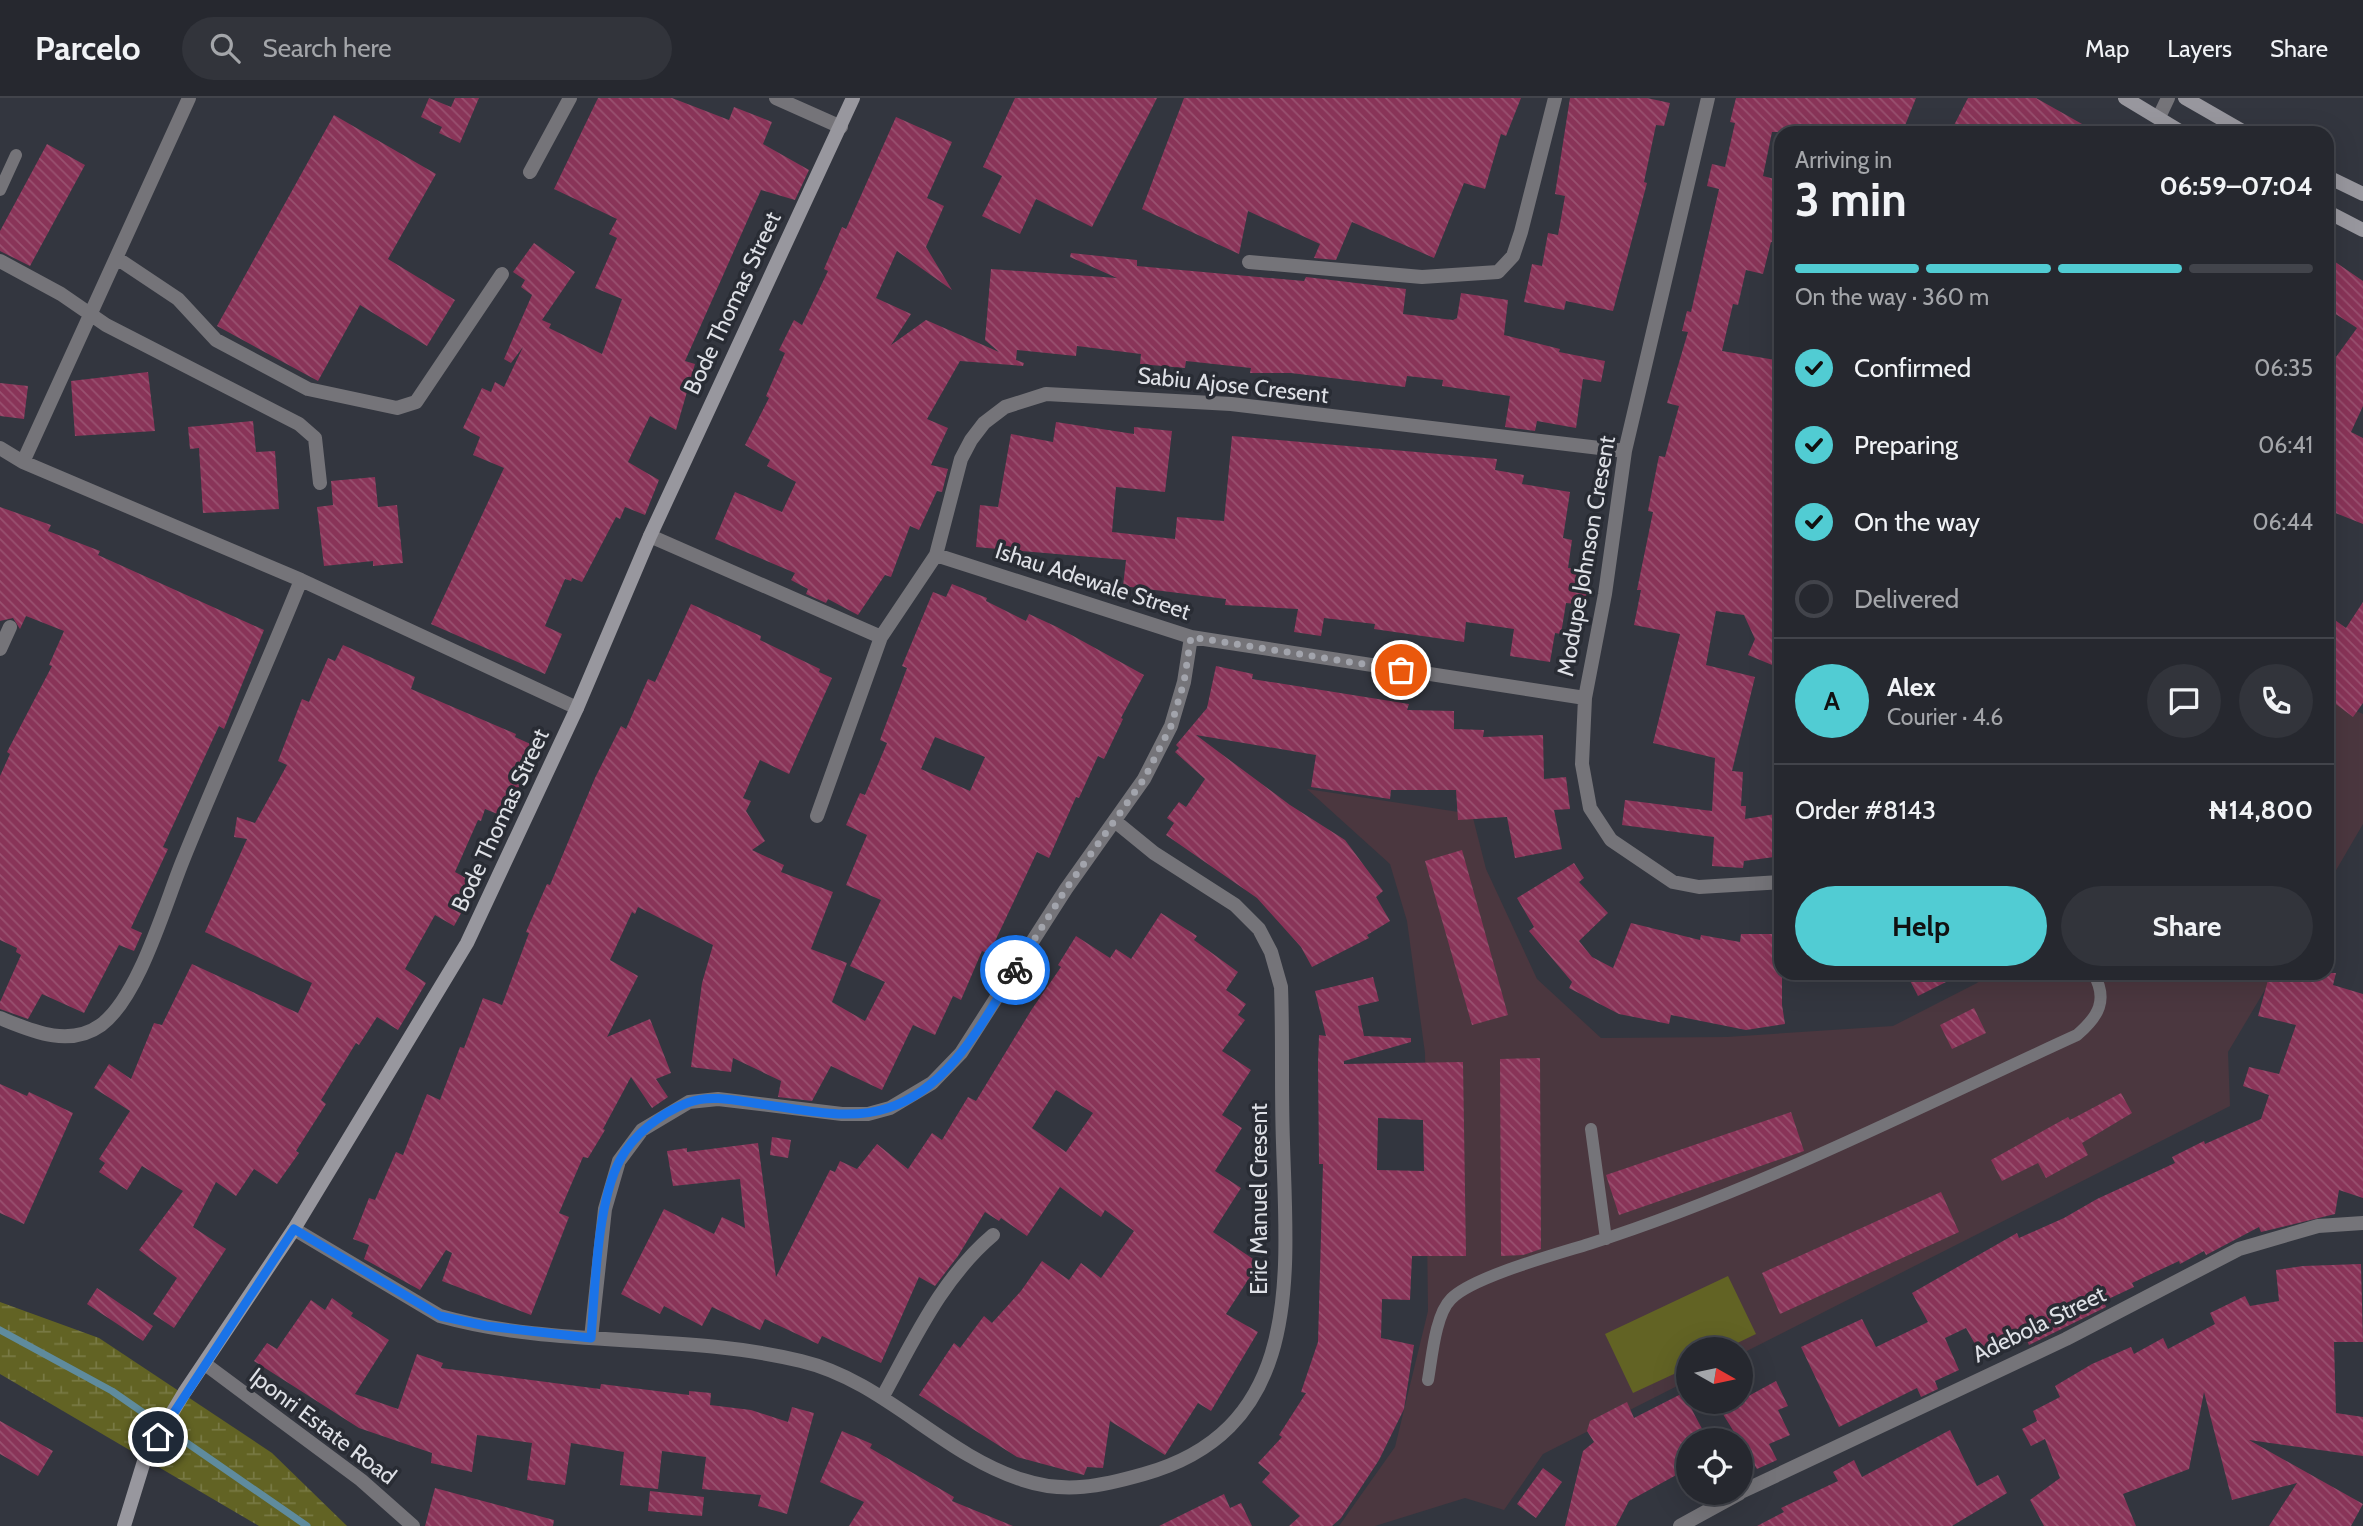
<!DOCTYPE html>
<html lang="en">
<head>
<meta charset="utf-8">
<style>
  body { margin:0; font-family:Cabin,sans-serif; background:#32343b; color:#f1f3f6; height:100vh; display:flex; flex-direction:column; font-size:26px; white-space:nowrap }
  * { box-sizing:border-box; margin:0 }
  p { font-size:23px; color:#a4a6aa }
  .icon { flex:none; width:38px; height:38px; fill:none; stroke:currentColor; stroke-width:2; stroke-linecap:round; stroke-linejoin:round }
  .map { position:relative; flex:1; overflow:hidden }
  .side { position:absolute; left:1774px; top:28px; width:560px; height:854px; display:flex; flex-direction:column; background:#26282f; border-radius:21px; box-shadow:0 7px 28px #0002,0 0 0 2px #42444b }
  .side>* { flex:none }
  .needle { width:46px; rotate:99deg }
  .tools { position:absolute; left:1676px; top:1239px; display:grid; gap:14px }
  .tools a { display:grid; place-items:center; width:77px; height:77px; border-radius:50%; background:#26282f; box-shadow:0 7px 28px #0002,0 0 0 2px #42444b; font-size:35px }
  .pin { position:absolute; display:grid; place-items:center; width:60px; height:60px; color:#fff; margin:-30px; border:4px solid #fff; border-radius:50%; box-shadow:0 2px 7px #0007 }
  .courier { position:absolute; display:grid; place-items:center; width:70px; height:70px; margin:-35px; border:5px solid #1a73e8; border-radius:50%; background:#fff; color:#222; box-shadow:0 2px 9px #0007 }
  .head em { font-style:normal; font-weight:700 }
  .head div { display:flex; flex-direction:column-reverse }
  .head { display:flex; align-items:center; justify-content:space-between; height:119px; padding:0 21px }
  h1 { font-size:46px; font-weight:700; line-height:52px }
  .bar { display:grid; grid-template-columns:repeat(4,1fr); gap:10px 7px; align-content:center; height:84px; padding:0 21px }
  .bar i { height:9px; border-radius:5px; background:#42444b }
  .bar .selected { background:#51ccd3 }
  .bar p { grid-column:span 4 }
  .line { display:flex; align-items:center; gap:18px; padding:0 21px; border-top:2px solid #42444b }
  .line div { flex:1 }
  .round { display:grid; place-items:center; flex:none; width:74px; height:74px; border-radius:37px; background:#32343b }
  ol { padding:0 21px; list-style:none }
  li { display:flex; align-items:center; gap:21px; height:77px }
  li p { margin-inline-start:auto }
  li .icon { padding:7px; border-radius:50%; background:#51ccd3; color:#111; stroke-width:4 }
  li:last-child { color:#a4a6aa }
  li i { width:38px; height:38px; border:4px solid #42444b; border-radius:50% }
  .primary-button { display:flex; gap:14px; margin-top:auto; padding:14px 21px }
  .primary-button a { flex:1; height:80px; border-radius:42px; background:#51ccd3; color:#111; font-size:28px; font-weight:700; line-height:80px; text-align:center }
  .primary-button a+a { background:#32343b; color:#f1f3f6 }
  header { display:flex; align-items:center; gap:42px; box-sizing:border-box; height:98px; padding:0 35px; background:#26282f; border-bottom:2px solid #42444b }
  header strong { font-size:33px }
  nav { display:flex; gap:38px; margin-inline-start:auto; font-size:24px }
  .search { width:490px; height:63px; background:#32343b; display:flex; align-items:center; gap:18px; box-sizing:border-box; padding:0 24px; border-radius:38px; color:#a4a6aa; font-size:26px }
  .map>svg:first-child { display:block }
  .education { fill:#4b373f }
  .grass { fill:#626324 }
  .wetland { fill:url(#wetland-marsh) }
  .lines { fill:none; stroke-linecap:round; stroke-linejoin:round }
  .stream { stroke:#5f8b9d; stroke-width:7 }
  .building { fill:url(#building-back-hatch); fill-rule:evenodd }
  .lane { stroke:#757479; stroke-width:12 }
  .street { stroke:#757479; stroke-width:14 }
  .secondary { stroke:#98979e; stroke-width:14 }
  .done { stroke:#a2a4ac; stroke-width:7; stroke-dasharray:0 12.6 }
  .route { stroke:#1a73e8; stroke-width:9 }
  .labels { text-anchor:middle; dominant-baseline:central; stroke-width:7; stroke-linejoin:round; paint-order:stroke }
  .street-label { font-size:23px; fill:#dee0e6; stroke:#292c34 }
</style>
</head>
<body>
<header>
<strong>Parcelo</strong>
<div class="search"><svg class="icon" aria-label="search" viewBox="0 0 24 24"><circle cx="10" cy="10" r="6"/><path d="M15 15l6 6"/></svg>Search here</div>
<nav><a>Map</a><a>Layers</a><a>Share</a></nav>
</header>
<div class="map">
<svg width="2363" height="1428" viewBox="0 0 2363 1428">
  <defs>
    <pattern id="wetland-marsh" width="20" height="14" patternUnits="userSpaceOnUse" patternTransform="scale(1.75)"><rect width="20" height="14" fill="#626324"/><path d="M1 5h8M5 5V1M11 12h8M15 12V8" fill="none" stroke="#787944"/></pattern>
    <pattern id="building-back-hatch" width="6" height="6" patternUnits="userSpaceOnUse" patternTransform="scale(1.75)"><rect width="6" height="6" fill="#893458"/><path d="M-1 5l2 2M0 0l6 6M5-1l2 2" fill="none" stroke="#995170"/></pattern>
  </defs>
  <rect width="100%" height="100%" fill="#33363f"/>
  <!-- education -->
  <path class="education" d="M2328 600 2363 616V726L2328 786Z
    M1307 691 1472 716 1486 771 1537 881 1601 940 1727 939 1893 928 1977 885 1988 875H2275L2228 954 2230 1008 1741 1256V1251H1689V1282L1543 1356 1504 1412 1465 1400 1375 1428H1339L1395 1349 1428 1213 1425 955 1407 823 1390 766Z"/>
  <!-- grass -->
  <path class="grass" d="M1728 1178 1756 1236 1725 1251H1689V1269L1633 1295 1605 1236Z"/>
  <!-- wetland -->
  <path class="wetland" d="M0 1204 99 1240 272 1355 347 1428H259L0 1276Z"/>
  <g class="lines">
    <!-- stream -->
    <path class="stream" d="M0 1232 112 1293 307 1428"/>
  </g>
  <!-- building -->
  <path class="building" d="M429 0 451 9 455 0H479L460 45 439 35 442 29 421 19Z
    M598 0H672L729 22 734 9 772 24 763 46 809 72 795 102 761 92 685 263 695 266 676 332 650 318 628 364 659 382 645 417 625 409 620 421 616 419 582 484 572 480 571 483 565 481 545 528 562 536 545 576 431 526 504 370 473 357 480 339 463 330 482 290 491 294 495 284 504 289 523 249 511 265 504 261 532 197 521 189 525 182 513 174 534 145 575 174 542 222 551 226 549 230 602 256 622 201 595 190 617 140 609 136 617 121 554 91Z
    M1015 0H1157L1092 129 1036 101 1020 136 982 118 1002 78 983 69Z
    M1184 0H1521L1506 38 1501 36 1485 91 1464 85 1434 160 1352 124 1336 162 1314 160 1320 146 1248 113 1239 156 1142 111Z
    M1570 0H1647L1670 5 1664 28 1656 27 1644 84 1647 85 1613 213 1566 203 1564 212 1524 204 1532 166 1542 168 1548 135 1558 137 1565 98 1555 96Z
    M1736 0H1916L1902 35 1772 34 1763 78 1782 83 1776 111 1782 112V146L1771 144 1763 176 1746 172 1738 207 1733 206 1722 253 1782 263V571L1748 557 1755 541 1744 517 1716 513 1706 567 1755 579 1732 673 1743 674 1741 708H1746L1745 721 1782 715V758L1744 763 1743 770 1712 768 1714 739 1622 727 1625 702 1712 713 1715 660 1653 645 1680 536 1634 527 1641 492H1637L1653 414 1648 413 1659 358 1665 359 1679 308 1667 305 1688 234 1682 233 1687 213 1691 214 1719 91 1707 88 1712 66 1725 69 1735 25 1730 24Z
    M1968 0H2036L2098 35H1950Z
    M334 17 436 76 388 161 455 202 427 248 360 207 318 283 217 228Z
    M896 19 952 44 927 100 944 108 926 149 952 192 897 153 876 200 911 216 891 247 926 222 999 254 985 242 991 171 1117 180 1070 159 1071 155 1137 162V168L1304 183 1306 179 1406 191 1403 216 1453 222 1457 220 1461 195 1508 202 1504 237 1560 251 1559 254 1605 263 1601 284 1583 281 1576 330 1537 323 1535 333 1505 329 1510 298 1442 288 1443 282 1407 278 1405 289 1291 275H1250L1251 270 1186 263 1185 270 1140 266 1141 256 1077 248 1076 258 1017 252 1016 262 1024 265 1023 268 960 263 927 321 948 330 931 367 948 371 942 394 937 393 919 432 910 428 891 479 885 477 858 517 828 501 826 505 806 496 808 491 791 482 795 475 715 441 735 394 782 414 796 384 767 368 770 362 745 347 769 300 766 298 785 255 779 252 794 222 802 227 828 173 824 171 842 129 846 131Z
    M47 46 85 67 30 168 0 153V133Z
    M2328 159 2363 183V308L2351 334 2363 340V426L2328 412V270L2357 230 2328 211Z
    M148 274 155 333 75 338 71 283Z
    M0 285 28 288 24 321 0 318Z
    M253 323 256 354 275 353 279 411 203 415 199 350 190 351 188 329Z
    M1056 324 1134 336V329L1172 333 1165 394 1116 389 1112 434 1175 441 1177 419 1224 423 1232 338 1497 361 1495 372 1524 377 1522 386 1570 394 1563 440 1572 442 1568 470 1590 472 1586 507 1566 505 1561 536 1555 535 1550 564 1510 558 1514 531 1466 524 1464 544 1374 531 1375 526 1324 520 1321 538 1294 534 1298 511 1225 507 1226 501 1123 488 1126 462 976 449 980 407 998 409 1011 336 1053 344Z
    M375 379 378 409 397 407 403 465 373 468V463L324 468 317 409 333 407 331 383Z
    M0 409 51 427 48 433 100 453 98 457 264 532 224 631 219 628 163 749 168 751 131 830 142 835 134 853 119 847 84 915 42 896 28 921 0 911V904L21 857 16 854 17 850 0 842V678L10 656 7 654 52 568 49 567 64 533 26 518 20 531 13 520 0 523Z
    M952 486 987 500 986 503 1026 523 1029 516 1057 529 1144 577 1121 620 1123 621 1104 661 1098 658 1079 700 1076 699 1049 760 1037 754 989 856 982 853 961 902 953 898 935 937 913 927 882 992 831 968 812 1003 778 999 781 983 733 960 731 974 691 969 702 885 713 847 638 809 635 816 632 814 610 862 638 878 607 939 650 921 671 975 656 981 668 999 652 1010 631 979 603 1031 605 1032 588 1060 583 1059 559 1115 569 1119 531 1217 442 1183 452 1155 446 1152 420 1192 364 1161 369 1147 353 1141 369 1100 375 1102 396 1054 403 1057 427 996 440 1002 460 949 464 950 483 900 502 907 529 835 526 834 547 786 550 787 595 680 621 628 626 631 648 581 655 584 691 506 761 538 760 542 820 571 819 574 832 580 789 676 760 662 743 700 751 703 746 713 765 743 752 752 784 767 781 774 833 794 811 851 847 865 832 904 865 923 885 884 850 868 881 802 846 787 867 737 846 727 860 695 865 697 887 645 880 642 907 570 902 568 933 494 946 499ZM935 639 985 659 970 693 921 671Z
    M2363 504V605L2353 619 2328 600V517L2346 530Z
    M343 547 415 579 411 591 516 636 515 639 537 649 505 719 485 711 481 723 478 722 455 774 477 786 454 828 435 817 405 871 426 885 398 932 377 919 359 947 356 945 321 1002 326 1006 296 1053 299 1055 277 1086 254 1071 236 1098 216 1084 193 1129 226 1151 174 1230 153 1216 177 1180 139 1152 183 1093 142 1068 127 1092 99 1074 105 1065 99 1061 130 1013 94 990 109 966 131 981 154 925 162 927 192 866 298 915 312 885 205 834 247 741 234 739 237 719 255 725 287 667 278 663 302 601 309 604 328 560 335 563Z
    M1216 568 1253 576 1252 581 1409 606 1407 612 1454 613V631L1484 632 1483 639 1543 637 1544 681 1566 679 1570 711 1554 712 1562 751 1515 760 1507 719 1458 722 1456 692H1391L1390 701 1311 689 1316 657 1196 637 1290 707 1345 742 1383 793 1376 799 1390 823 1367 837 1369 840 1312 869 1301 849 1257 800 1166 737 1174 725 1167 720 1179 704 1186 709 1205 681 1175 654 1179 650 1176 647 1207 610Z
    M1462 752 1508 917 1472 927 1425 763Z
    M1574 765 1584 780 1579 784 1608 815 1579 843 1592 859 1613 870 1631 825 1700 842 1701 837 1740 844 1741 836H1782V907L1785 926 1746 932 1671 917 1669 926 1619 916 1569 890 1572 884 1529 833 1534 829 1517 800Z
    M1161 815 1197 838 1194 842 1238 874 1226 892 1246 906 1238 917 1245 922 1222 953 1251 972 1222 1017 1242 1030 1215 1073 1241 1090 1213 1134 1259 1165 1226 1216 1258 1234 1211 1313 1198 1305 1165 1357 1110 1323 1103 1370 1087 1369 1084 1377 1017 1359 919 1297 954 1245 960 1250 984 1218 992 1225 1021 1193 1042 1163 1069 1182 1081 1165 1101 1180 1134 1133 1105 1112 1101 1119 1060 1089 1027 1138 1001 1120 999 1123 985 1114 958 1158 935 1188 919 1179 881 1265 822 1238 818 1246 765 1221 760 1232 712 1209 702 1228 664 1208 660 1216 621 1196 664 1111 714 1136 722 1119 745 1130 740 1081 673 1088 667 1053 687 1050V1054L758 1045 776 1179 830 1072 835 1074 840 1063 857 1071 877 1046 908 1071 932 1035 942 1042 968 999 976 1003 1032 911 1061 869 1058 867 1076 838 1110 860 1116 851 1131 861ZM1056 992 1093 1015 1066 1054 1032 1030Z
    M1906 875H1964L1918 898Z
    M2270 875H2336L2333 887 2363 896V1100L2339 1092 2335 1116 2261 1134 2259 1129 2206 1157 2204 1153 2180 1166 2179 1163 2132 1185 2134 1189 2104 1203 2106 1209 2029 1247 2023 1234 1980 1255 1966 1230 1945 1240 1959 1272 1935 1283 1938 1291 1921 1299 1917 1290 1839 1329 1801 1249 1862 1221 1876 1249 1928 1224 1912 1195 2017 1135 2019 1140 2064 1120 2097 1101 2175 1065 2172 1059 2204 1043 2205 1046 2261 1021 2269 997 2243 988 2249 969 2279 976 2296 927 2258 918Z
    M1373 879 1379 903 1358 908 1364 938 1411 940V944L1344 963V966L1463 964 1466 1158H1412L1410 1202 1382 1201 1381 1240 1414 1247 1404 1311 1379 1362 1341 1420 1332 1428H1289L1300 1418 1262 1384 1270 1375 1258 1365 1282 1339 1279 1337 1306 1295 1301 1294 1318 1244 1323 1066H1319L1318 965 1319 937 1326 938 1315 893ZM1378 1020 1423 1022 1424 1073 1377 1072Z
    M1974 910 1986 935 1952 951 1940 927Z
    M1540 960 1541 1151 1523 1157 1501 1158 1500 961Z
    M0 986 27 998 29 994 73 1015 24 1126 0 1115Z
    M2121 995 2132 1015 2082 1045 2088 1057 2046 1080 2038 1065 2002 1083 1991 1062 2068 1019 2070 1022Z
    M1791 1014 1804 1053 1619 1117 1606 1077Z
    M772 1039 791 1042 788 1060 770 1057Z
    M1941 1094 1959 1134 1780 1216 1762 1175Z
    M2361 1166 2363 1244H2334L2336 1315 2363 1319V1358L2249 1342 2363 1406 2351 1428H2269L2297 1385 2232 1402 2204 1294 2189 1371 2123 1396 2136 1428H2044L2030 1402 2060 1380 2045 1341 2031 1348 2022 1331 2037 1323 2033 1313 2060 1299 2055 1288 2092 1266 2131 1249 2134 1256 2163 1240 2168 1251 2215 1226 2210 1215 2245 1198 2250 1208 2279 1203 2276 1172 2303 1168Z
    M97 1190 153 1228 143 1243 87 1206Z
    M332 1200 353 1215 351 1218 389 1242 355 1296 398 1311 417 1256 443 1265 441 1270 501 1278 600 1291 601 1286 689 1297V1293L711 1295 710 1307 751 1312 788 1324 792 1309 814 1315 787 1416 758 1408 761 1397 702 1391 706 1359 662 1353 658 1391 620 1387 624 1354 571 1345 565 1387 527 1382 532 1345 477 1337 472 1374 431 1365 432 1355 359 1330 254 1263 267 1245 277 1251 311 1202 325 1212Z
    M1776 1283 1788 1308 1778 1312 1790 1337 1769 1346 1777 1362 1757 1371 1721 1313Z
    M1683 1295 1708 1342H1689V1370L1629 1403 1616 1428H1565L1583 1353 1594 1344 1587 1333 1590 1323 1627 1304 1634 1320Z
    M0 1323 53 1353 38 1378 0 1356Z
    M1950 1332 1977 1388 1998 1377 2007 1395 1952 1428H1757L1784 1414 1781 1410 1838 1383 1833 1374 1854 1362 1862 1379Z
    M842 1333 872 1346 870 1350 954 1399 952 1403 1013 1428H849L864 1404 820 1384Z
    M1543 1370 1562 1384 1536 1420 1517 1406Z
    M435 1390 554 1422 553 1428H425Z
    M650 1393 704 1399 702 1418 648 1413Z
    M1224 1396 1230 1410 1241 1405 1252 1428H1159Z"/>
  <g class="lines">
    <!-- lane -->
    <path class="lane" d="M0 92 16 57
      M1591 1031 1606 1141
      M1428 1282C1432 1260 1435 1217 1451 1201 1472 1179 1557 1156 1589 1146 1758 1092 1915 1011 2077 937 2098 919 2109 902 2093 875"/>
    <!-- street -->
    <path class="street" d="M776 0 841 29
      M1708 0 1625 353 1605 496 1585 600 1582 666 1590 710 1611 742 1673 784 1699 789 1782 784
      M2159 19 2168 0
      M530 74 570 0
      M118 161 178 201 216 242 308 291 397 310 416 304 502 176
      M0 163 61 196 106 227 299 326 315 340 320 385
      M1249 164 1422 179 1498 174 1513 158 1521 134 1555 0
      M0 350 23 364 301 482 577 610
      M23 364 189 0
      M650 438 881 539 936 457 1191 539 1585 600
      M936 457 961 361 971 342 984 325 1005 309 1046 296 1231 306 1625 353
      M0 551 10 529
      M817 718 881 539
      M0 920C32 933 69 950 101 927 139 899 165 806 183 762 221 668 263 576 301 482
      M294 1131 440 1218C557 1251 683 1234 801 1263 885 1283 941 1356 1023 1382 1065 1396 1102 1388 1144 1376 1304 1331 1287 1179 1283 1045 1281 993 1283 941 1281 889L1271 854 1259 831 1235 807 1154 755 1116 724
      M591 1240 605 1111 619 1063 642 1032 689 1004 718 1001 842 1016H868L890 1010 932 985 961 955 1066 791 1144 681 1171 628 1184 584 1191 539
      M205 1266 361 1382 413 1428
      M883 1298C915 1240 942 1180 993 1137
      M1741 1394 2066 1241 2239 1151 2318 1128 2363 1125
      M1680 1428 1740 1395"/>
    <!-- secondary -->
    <path class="secondary" d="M2125 0 2183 35
      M2185 0 2246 35
      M2328 79 2363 96
      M2328 114 2363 132
      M124 1428 145 1360 184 1295 294 1131 467 845 577 610 650 438 853 0"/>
  </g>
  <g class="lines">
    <!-- done -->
    <path class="done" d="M1015 872 1066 791 1144 681 1171 628 1184 584 1191 539 1401 572"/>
    <!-- route -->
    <path class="route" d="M158 1339 294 1131 440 1218 486 1228 591 1240C595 1191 597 1104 620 1062 633 1037 661 1015 687 1005 711 995 743 1004 767 1007 805 1012 850 1023 888 1010 950 990 983 923 1015 872"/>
  </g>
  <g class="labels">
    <!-- street labels -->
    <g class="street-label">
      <text transform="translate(732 205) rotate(-65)">Bode Thomas Street</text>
      <text transform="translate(1233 287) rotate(6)">Sabiu Ajose Cresent</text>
      <text transform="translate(1586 458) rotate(-80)">Modupe Johnson Cresent</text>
      <text transform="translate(1093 483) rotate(18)">Ishau Adewale Street</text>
      <text transform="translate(500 722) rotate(-65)">Bode Thomas Street</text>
      <text transform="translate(1259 1101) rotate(-90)">Eric Manuel Cresent</text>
      <text transform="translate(2039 1226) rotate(-26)">Adebola Street</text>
      <text transform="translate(323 1328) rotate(37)">Iponri Estate Road</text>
    </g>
  </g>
</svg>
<div class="tools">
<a><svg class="needle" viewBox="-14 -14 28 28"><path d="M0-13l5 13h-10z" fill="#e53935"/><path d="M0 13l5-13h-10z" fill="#a4a6aa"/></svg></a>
<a><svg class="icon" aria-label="locate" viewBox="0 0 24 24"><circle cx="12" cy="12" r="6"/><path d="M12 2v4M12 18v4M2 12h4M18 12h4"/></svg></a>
</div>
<div class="pin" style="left:1401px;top:572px;background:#ea580c"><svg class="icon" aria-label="bag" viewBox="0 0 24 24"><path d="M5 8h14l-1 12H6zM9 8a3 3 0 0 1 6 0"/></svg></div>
<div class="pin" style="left:158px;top:1339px;background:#1f2937"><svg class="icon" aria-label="home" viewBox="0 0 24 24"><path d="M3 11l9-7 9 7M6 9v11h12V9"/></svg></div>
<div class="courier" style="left:1015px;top:872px"><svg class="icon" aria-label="bike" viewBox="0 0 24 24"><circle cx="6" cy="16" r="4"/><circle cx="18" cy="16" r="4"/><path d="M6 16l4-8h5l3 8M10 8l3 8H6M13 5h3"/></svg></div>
<section class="side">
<div class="head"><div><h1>3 min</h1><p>Arriving in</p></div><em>06:59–07:04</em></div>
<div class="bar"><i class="selected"></i><i class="selected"></i><i class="selected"></i><i></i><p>On the way · 360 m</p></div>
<ol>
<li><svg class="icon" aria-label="check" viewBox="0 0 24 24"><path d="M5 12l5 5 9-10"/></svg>Confirmed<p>06:35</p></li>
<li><svg class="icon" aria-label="check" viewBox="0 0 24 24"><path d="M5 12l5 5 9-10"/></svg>Preparing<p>06:41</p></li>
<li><svg class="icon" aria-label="check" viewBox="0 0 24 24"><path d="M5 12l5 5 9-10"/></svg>On the way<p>06:44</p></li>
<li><i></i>Delivered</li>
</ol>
<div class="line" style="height:126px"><b class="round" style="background:#51ccd3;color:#111">A</b><div><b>Alex</b><p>Courier · 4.6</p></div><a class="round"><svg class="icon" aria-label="chat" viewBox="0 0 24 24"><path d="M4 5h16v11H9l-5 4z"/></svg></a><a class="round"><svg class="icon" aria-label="phone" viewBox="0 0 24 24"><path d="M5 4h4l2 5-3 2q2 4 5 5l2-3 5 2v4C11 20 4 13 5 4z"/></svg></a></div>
<div class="line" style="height:91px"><div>Order #8143</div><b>₦14,800</b></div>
<div class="primary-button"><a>Help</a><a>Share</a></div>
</section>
</div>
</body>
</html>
